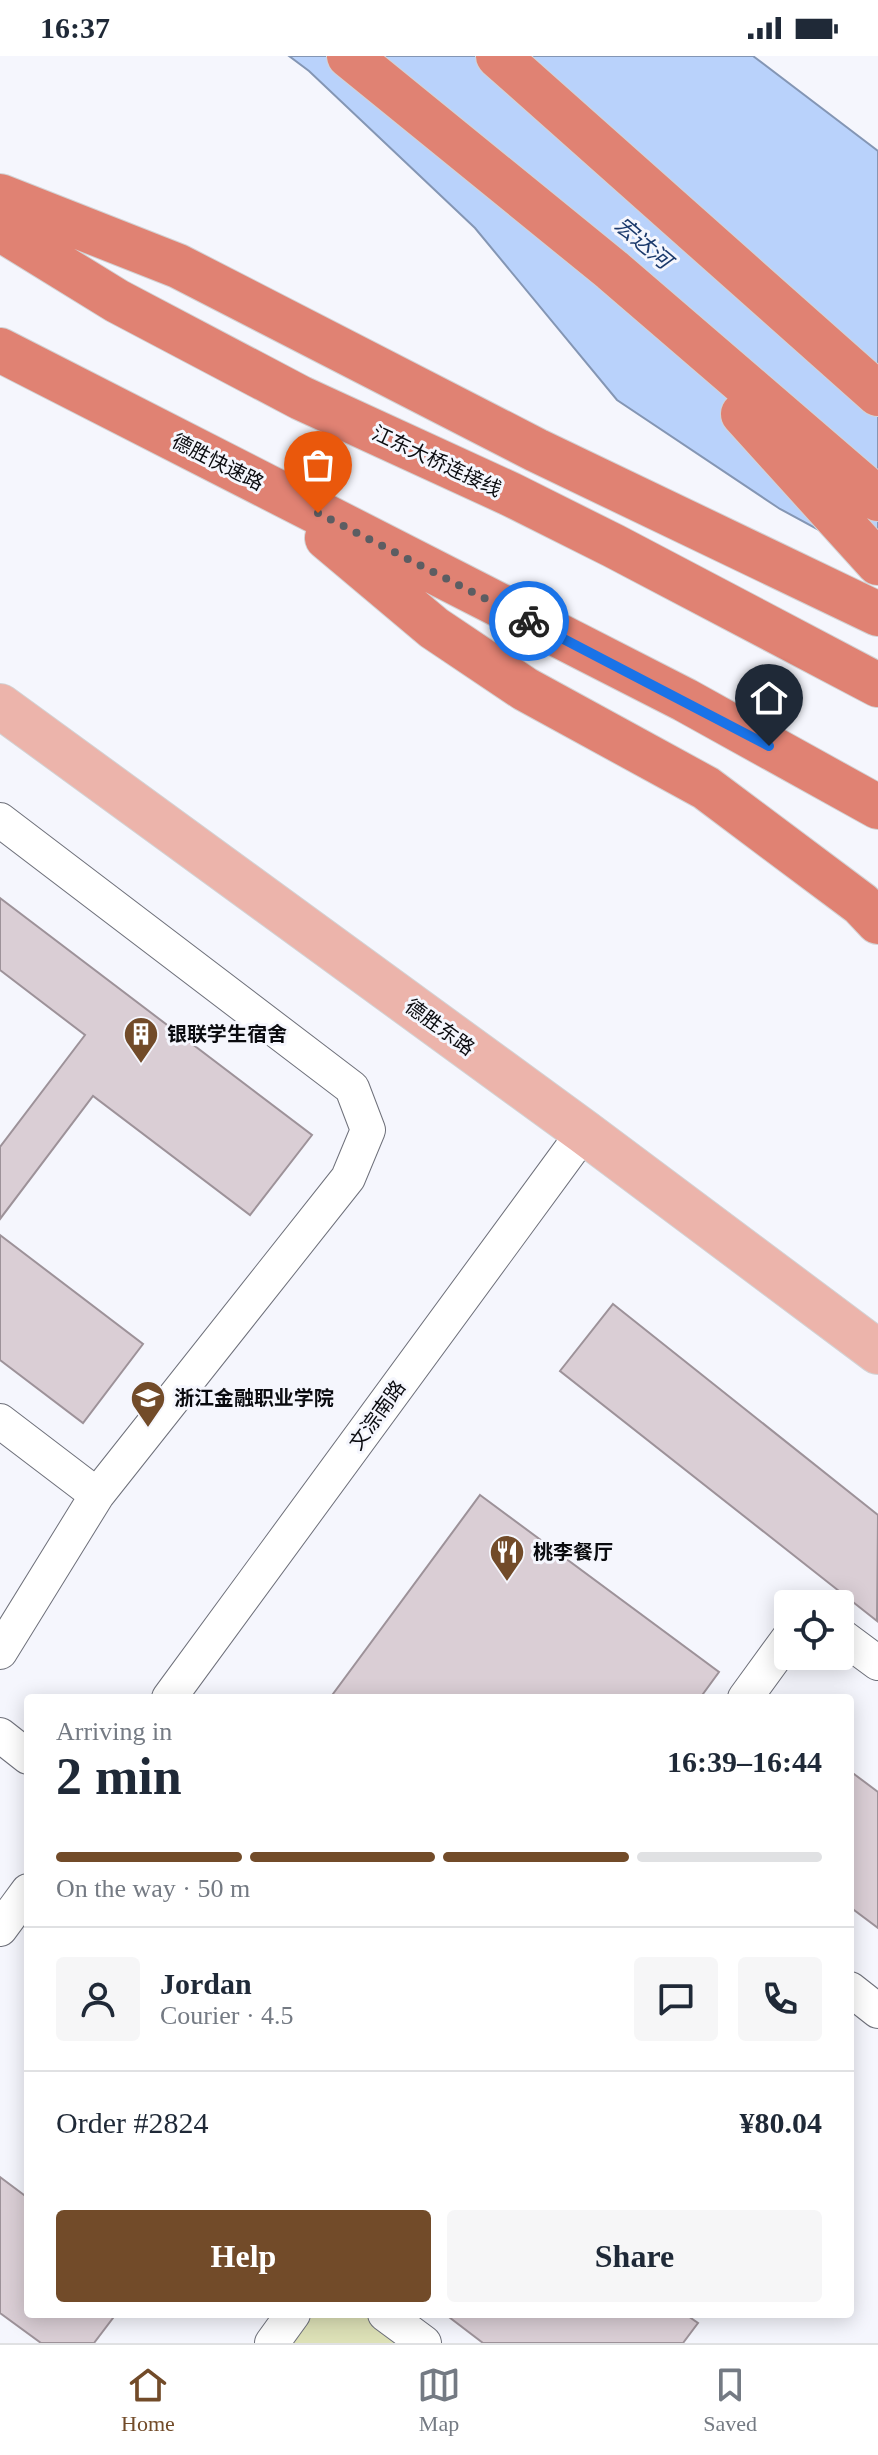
<!DOCTYPE html>
<html lang="en">
<head>
<meta charset="utf-8">
<style>
  body { margin:0; font-family:"Times New Roman","Noto Sans SC",serif; background:#f6f6f7; color:#1f2937; height:100vh; display:flex; flex-direction:column; font-size:30px; white-space:nowrap }
  * { box-sizing:border-box; margin:0 }
  p { font-size:26px; color:#747a83 }
  .icon { flex:none; width:44px; height:44px; fill:none; stroke:currentColor; stroke-width:2; stroke-linecap:round; stroke-linejoin:round }
  .map { position:relative; flex:1; overflow:hidden }
  .panel { position:absolute; left:24px; top:1638px; width:830px; height:624px; display:flex; flex-direction:column; background:#fff; border-radius:8px; box-shadow:0 4px 20px #0003 }
  .panel>* { flex:none }
  .tools { position:absolute; left:774px; top:1534px; display:grid; gap:16px }
  .tools a { display:grid; place-items:center; width:80px; height:80px; border-radius:8px; background:#fff; box-shadow:0 4px 20px #0003; font-size:40px }
  .pin { position:absolute; display:grid; place-items:center; width:68px; height:68px; color:#fff; margin:-82px -34px; border-radius:50% 50% 50% 0; rotate:-45deg; box-shadow:0 0 8px #0007 }
  .pin .icon { rotate:45deg }
  .courier { position:absolute; display:grid; place-items:center; width:80px; height:80px; margin:-40px; border:6px solid #1a73e8; border-radius:50%; background:#fff; color:#222; box-shadow:0 2px 10px #0007 }
  .headline em { font-style:normal; font-weight:700 }
  .headline div { display:flex; flex-direction:column-reverse }
  .headline { display:flex; align-items:center; justify-content:space-between; height:136px; padding:0 32px }
  h1 { font-size:52px; font-weight:700; line-height:60px }
  .bar { display:grid; grid-template-columns:repeat(4,1fr); gap:12px 8px; align-content:center; height:96px; padding:0 32px }
  .bar i { height:10px; border-radius:6px; background:#e0e1e3 }
  .bar .current { background:#724b29 }
  .bar p { grid-column:span 4 }
  .line { display:flex; align-items:center; gap:20px; padding:0 32px; border-top:2px solid #e0e1e3 }
  .line div { flex:1 }
  .round { display:grid; place-items:center; flex:none; width:84px; height:84px; border-radius:8px; background:#f6f6f7 }
  .cta { display:flex; gap:16px; margin-top:auto; padding:16px 32px }
  .cta a { flex:1; height:92px; border-radius:8px; background:#724b29; color:#fff; font-size:32px; font-weight:700; line-height:92px; text-align:center }
  .cta a+a { background:#f6f6f7; color:#1f2937 }
  .status { display:flex; justify-content:space-between; align-items:center; height:56px; padding:0 40px; background:#fff; direction:ltr }
  .status svg { height:22px; fill:currentColor }
  .tabs { display:flex; justify-content:space-around; align-items:center; height:112px; border-top:2px solid #e0e1e3; background:#fff; font-size:22px; color:#747a83 }
  .tabs a { display:grid; justify-items:center; gap:4px }
  .tabs .current { color:#724b29 }
  .map>svg:first-child { display:block }
  .green { fill:#dde1b7 }
  .water { fill:#b9d2fb; stroke:#8496b4; stroke-width:2 }
  .building { fill:#daced5; stroke:#9d9299; stroke-width:2 }
  .lines { fill:none; stroke-linecap:round; stroke-linejoin:round }
  .minor-casing { stroke:#6e707a; stroke-width:36 }
  .major-casing { stroke:#d3d3d4; stroke-width:46 }
  .highway-casing { stroke:#d3d3d4; stroke-width:46 }
  .minor { stroke:#fff; stroke-width:34 }
  .major { stroke:#ecb4ab; stroke-width:44 }
  .highway { stroke:#e08273; stroke-width:44 }
  .done { stroke:#5c5d62; stroke-width:8; stroke-dasharray:0 14.4 }
  .route { stroke:#1a73e8; stroke-width:10 }
  .labels { text-anchor:middle; dominant-baseline:central; stroke-width:6; stroke-linejoin:round; paint-order:stroke }
  .street-label { font-size:20px; fill:#0a0b0f; stroke:#f5f6fd }
  .poi-label { font-size:20px; font-weight:bold; fill:#0a0b0f; stroke:#f5f6fd; text-anchor:start }
  .water-label { font-size:22px; font-style:italic; fill:#1c3a6c; stroke:#f5f6fd }
</style>
</head>
<body>
<div class="status"><b>16:37</b><svg viewBox="0 0 49 12"><path d="M0 12V9h3v3zM5 12V6h3v6zM10 12V3h3v9zM15 12V0h3v12zM26 1h20v11H26zM47 4h2v5h-2z"/></svg></div>
<div class="map">
<svg width="878" height="2287" viewBox="0 0 878 2287">
  <rect width="100%" height="100%" fill="#f5f6fd"/>
  <!-- green -->
  <path class="green" d="M314 2258H363L402 2287H292Z"/>
  <!-- water -->
  <path class="water" d="M289 0H753L878 95V506L780 453 617 344 475 172 309 15Z"/>
  <!-- building -->
  <path class="building" d="M0 842 312 1079 250 1159 93 1040 0 1163V1091L85 979 0 914Z
    M0 1179 143 1288 83 1367 0 1304Z
    M613 1248 878 1459 877 1565 560 1315Z
    M480 1439 719 1616 700 1642H330Z
    M850 1715 878 1736V1872L850 1851Z
    M0 2121 28 2142V2258H116L94 2287H41L0 2257Z
    M445 2258H685L698 2267 683 2287H483Z"/>
  <g class="lines">
    <!-- minor casing -->
    <g class="minor-casing">
      <path id="minor" d="M0 764 352 1032 368 1074 348 1122 97 1439 0 1596
        M0 1365 97 1439
        M840 1579 878 1607
        M169 1642 584 1076
        M745 1642 788 1583
        M0 1679 28 1701
        M0 1873 28 1835
        M850 1933 878 1955
        M385 2258 424 2287
        M272 2287 293 2258"/>
    </g>
    <!-- major casing -->
    <g class="major-casing">
      <path id="major" d="M0 650 584 1076 878 1296"/>
    </g>
    <!-- highway casing -->
    <g class="highway-casing">
      <path id="highway" d="M349 0 612 214 878 443
        M498 0 878 338
        M0 140 178 210 536 394 878 558
        M0 173 117 245 301 342 510 438 614 490 878 629
        M0 294 685 644 878 751
        M743 358 878 507
        M327 482 434 572 525 633 706 732 861 848 878 866"/>
    </g>
    <!-- minor -->
    <use href="#minor" class="minor"/>
    <!-- major -->
    <use href="#major" class="major"/>
    <!-- highway -->
    <use href="#highway" class="highway"/>
  </g>
  <g class="lines">
    <!-- done -->
    <path class="done" d="M318 457 529 565"/>
    <!-- route -->
    <path class="route" d="M529 565 769 690"/>
  </g>
  <!-- icons -->
  <defs>
    <g id="building-pin" transform="scale(1.8)"><path d="M0 17L-7.5 6A9.5 9.5 0 1 1 7.5 6Z" fill="#724b29" stroke="#f5f6fd"/><path d="M-4-6H4V6H1V3H-1V6H-4ZM-2.5-4.3h1.7v1.8h-1.7ZM.8-4.3h1.7v1.8H.8ZM-2.5-1h1.7V.8h-1.7ZM.8-1h1.7V.8H.8Z" fill="#fff"/></g>
    <g id="university-pin" transform="scale(1.8)"><path d="M0 17L-7.5 6A9.5 9.5 0 1 1 7.5 6Z" fill="#724b29" stroke="#f5f6fd"/><path d="M0-5L7-2L0 1L-7-2ZM-4 1L0 2.5L4 1V4Q0 6-4 4Z" fill="#fff"/></g>
    <g id="restaurant-pin" transform="scale(1.8)"><path d="M0 17L-7.5 6A9.5 9.5 0 1 1 7.5 6Z" fill="#724b29" stroke="#f5f6fd"/><path d="M-5-6h1v4h1v-4h1v4h1v-4h1v5L-1.5 .5V6h-2V.5L-5-1ZM5-6V6H3V1.5H1.5Q1.5-4 5-6Z" fill="#fff"/></g>
  </defs>
  <g fill-rule="evenodd">
    <use href="#building-pin" x="141" y="978"/>
    <use href="#university-pin" x="148" y="1342"/>
    <use href="#restaurant-pin" x="507" y="1496"/>
  </g>
  <g class="labels">
    <!-- street labels -->
    <g class="street-label">
      <text transform="translate(437 405) rotate(25)">江东大桥连接线</text>
      <text transform="translate(218 406) rotate(27)">德胜快速路</text>
      <text transform="translate(440 971) rotate(36)">德胜东路</text>
      <text transform="translate(377 1359) rotate(-54)">文淙南路</text>
    </g>
    <!-- poi labels -->
    <g class="poi-label">
      <text x="167" y="978">银联学生宿舍</text>
      <text x="174" y="1342">浙江金融职业学院</text>
      <text x="533" y="1496">桃李餐厅</text>
    </g>
    <!-- water labels -->
    <g class="water-label">
      <text transform="translate(643 187) rotate(40)">宏达河</text>
    </g>
  </g>
</svg>
<div class="tools">
<a><svg class="icon" aria-label="locate" viewBox="0 0 24 24"><circle cx="12" cy="12" r="6"/><path d="M12 2v4M12 18v4M2 12h4M18 12h4"/></svg></a>
</div>
<div class="pin" style="left:318px;top:457px;background:#ea580c"><svg class="icon" aria-label="bag" viewBox="0 0 24 24"><path d="M5 8h14l-1 12H6zM9 8a3 3 0 0 1 6 0"/></svg></div>
<div class="pin" style="left:769px;top:690px;background:#1f2937"><svg class="icon" aria-label="home" viewBox="0 0 24 24"><path d="M3 11l9-7 9 7M6 9v11h12V9"/></svg></div>
<div class="courier" style="left:529px;top:565px"><svg class="icon" aria-label="bike" viewBox="0 0 24 24"><circle cx="6" cy="16" r="4"/><circle cx="18" cy="16" r="4"/><path d="M6 16l4-8h5l3 8M10 8l3 8H6M13 5h3"/></svg></div>
<section class="panel">
<div class="headline"><div><h1>2 min</h1><p>Arriving in</p></div><em>16:39–16:44</em></div>
<div class="bar"><i class="current"></i><i class="current"></i><i class="current"></i><i></i><p>On the way · 50 m</p></div>
<div class="line" style="height:144px"><a class="round"><svg class="icon" aria-label="person" viewBox="0 0 24 24"><circle cx="12" cy="8" r="4"/><path d="M4 21q1-7 8-7t8 7"/></svg></a><div><b>Jordan</b><p>Courier · 4.5</p></div><a class="round"><svg class="icon" aria-label="chat" viewBox="0 0 24 24"><path d="M4 5h16v11H9l-5 4z"/></svg></a><a class="round"><svg class="icon" aria-label="phone" viewBox="0 0 24 24"><path d="M5 4h4l2 5-3 2q2 4 5 5l2-3 5 2v4C11 20 4 13 5 4z"/></svg></a></div>
<div class="line" style="height:104px"><div>Order #2824</div><b>¥80.04</b></div>
<div class="cta"><a>Help</a><a>Share</a></div>
</section>
</div>
<nav class="tabs">
<a class="current"><svg class="icon" aria-label="home" viewBox="0 0 24 24"><path d="M3 11l9-7 9 7M6 9v11h12V9"/></svg>Home</a>
<a><svg class="icon" aria-label="map" viewBox="0 0 24 24"><path d="M3 6l6-2 6 2 6-2v14l-6 2-6-2-6 2zM9 4v14M15 6v14"/></svg>Map</a>
<a><svg class="icon" aria-label="saved" viewBox="0 0 24 24"><path d="M7 4h10v16l-5-4-5 4z"/></svg>Saved</a>
</nav>
</body>
</html>
